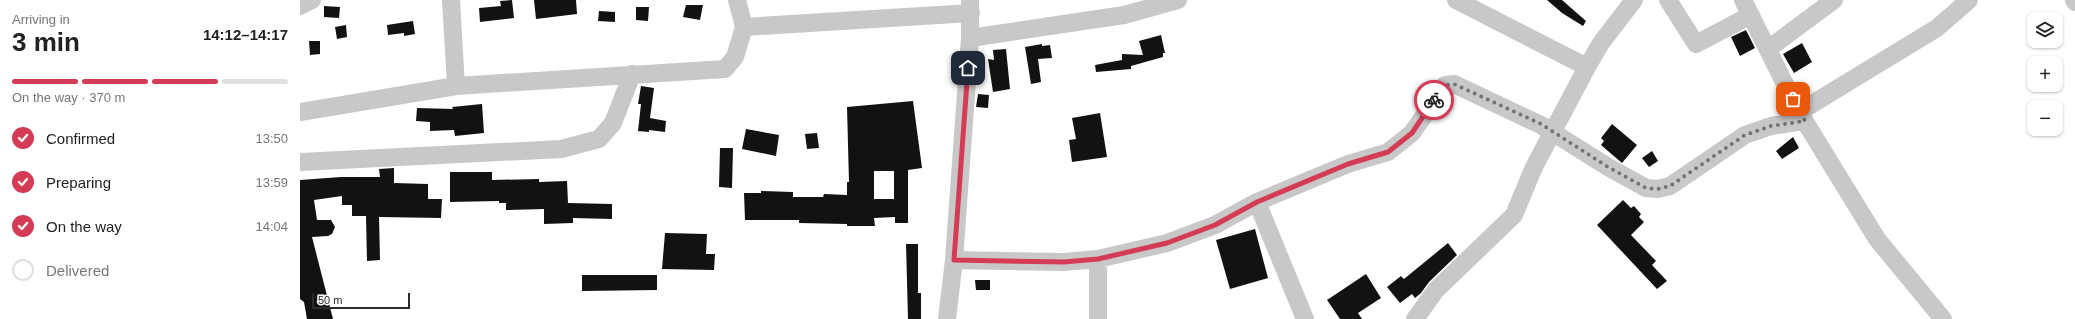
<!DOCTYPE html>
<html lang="en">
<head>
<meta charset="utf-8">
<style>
  body { margin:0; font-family:Helvetica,sans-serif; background:#f6f6f6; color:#222; height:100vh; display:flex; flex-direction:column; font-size:15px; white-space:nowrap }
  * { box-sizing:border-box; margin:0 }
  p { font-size:13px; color:#767676 }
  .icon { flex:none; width:22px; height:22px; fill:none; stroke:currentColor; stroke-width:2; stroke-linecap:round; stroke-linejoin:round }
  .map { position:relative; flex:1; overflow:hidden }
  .panel { display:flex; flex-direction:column; background:#fff; width:300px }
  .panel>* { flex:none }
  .buttons { position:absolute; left:1727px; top:12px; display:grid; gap:8px }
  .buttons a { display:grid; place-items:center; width:36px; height:36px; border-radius:8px; background:#fff; box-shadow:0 1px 3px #0004; font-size:20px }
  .scale { position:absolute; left:12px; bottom:10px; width:98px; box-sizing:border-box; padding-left:4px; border:2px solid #2b2b2b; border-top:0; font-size:11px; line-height:14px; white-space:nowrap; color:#2b2b2b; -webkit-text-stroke:3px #fff; paint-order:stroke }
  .pin { position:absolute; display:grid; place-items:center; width:34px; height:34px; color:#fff; margin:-17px; border-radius:8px; box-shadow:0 2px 6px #0006 }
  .courier { position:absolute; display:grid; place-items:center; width:40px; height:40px; margin:-20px; border:3px solid #d43c55; border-radius:50%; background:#fff; color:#222; box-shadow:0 1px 5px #0007 }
  .headline em { font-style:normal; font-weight:600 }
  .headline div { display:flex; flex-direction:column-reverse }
  .headline { display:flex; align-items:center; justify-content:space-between; height:68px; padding:0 12px }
  h1 { font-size:26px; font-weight:600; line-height:30px }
  .bar { display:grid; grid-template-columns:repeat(4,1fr); gap:6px 4px; align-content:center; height:48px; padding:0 12px }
  .bar i { height:5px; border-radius:3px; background:#e0e0e0 }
  .bar .active { background:#d43c55 }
  .bar p { grid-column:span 4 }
  ol { padding:0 12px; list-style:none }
  li { display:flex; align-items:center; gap:12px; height:44px }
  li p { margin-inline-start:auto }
  li .icon { padding:4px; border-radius:50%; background:#d43c55; color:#fff; stroke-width:4 }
  li:last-child { color:#767676 }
  li i { width:22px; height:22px; border:2px solid #e0e0e0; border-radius:50% }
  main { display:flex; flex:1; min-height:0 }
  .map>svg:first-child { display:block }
  .building { fill:#121212; fill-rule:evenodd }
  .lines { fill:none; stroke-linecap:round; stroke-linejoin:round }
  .minor { stroke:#c8c8c8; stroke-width:18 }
  .done { stroke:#757575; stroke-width:4; stroke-dasharray:0 7.2 }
  .route { stroke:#d43c55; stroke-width:5 }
</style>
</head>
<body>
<main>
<section class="panel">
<div class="headline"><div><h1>3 min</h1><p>Arriving in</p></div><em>14:12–14:17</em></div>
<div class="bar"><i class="active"></i><i class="active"></i><i class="active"></i><i></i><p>On the way · 370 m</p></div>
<ol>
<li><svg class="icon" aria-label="check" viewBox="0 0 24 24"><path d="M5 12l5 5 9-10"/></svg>Confirmed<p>13:50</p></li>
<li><svg class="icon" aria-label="check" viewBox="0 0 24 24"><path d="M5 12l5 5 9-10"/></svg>Preparing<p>13:59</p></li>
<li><svg class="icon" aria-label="check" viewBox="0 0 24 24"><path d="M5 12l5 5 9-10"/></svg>On the way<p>14:04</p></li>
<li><i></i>Delivered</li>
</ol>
</section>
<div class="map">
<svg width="1775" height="319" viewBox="0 0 1775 319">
  <rect width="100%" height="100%" fill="#fff"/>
  <!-- building -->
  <path class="building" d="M212 0 214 18 180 22 179 8 201 6 200 1Z
    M234 0H276L277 14 236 19Z
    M1247 0H1262L1286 21 1283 26 1262 13Z
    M386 5H403L400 20 383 17Z
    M24 6 40 7 39 18 24 17Z
    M336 7H349L348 21 336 20Z
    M299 11 315 12V22L298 21Z
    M113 21 115 34 104 36V33L88 35 87 25Z
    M46 25 47 37 37 39 35 27Z
    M1446 30 1455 48 1440 56 1431 37Z
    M861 35 865 53H863V57L831 66V69L796 72 795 65 822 60V54L843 55 839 41Z
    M9 41H20V54L10 55Z
    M1502 43 1512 62 1494 73 1483 54Z
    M742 44V46L750 45 752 58 738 59 741 82 731 84 725 47Z
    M706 49 710 89 693 92 688 59 694 60 693 50Z
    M341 86 354 88 350 118 366 121 365 132 349 130V132L338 131 341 104H338Z
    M678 94 689 95 688 108 676 107Z
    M613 101 622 168 608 170V223H595V217L574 218 575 226H547V224L499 223V220H445L444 193H461V191L493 192V197H523L524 194 547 195V182H549L547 107ZM574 171H594V199H574Z
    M182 104 184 133 155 136 154 130 130 131V122L116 121 117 108 153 109 152 107Z
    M800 113 807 157 772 162 769 140 776 139 772 118Z
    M1312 124 1337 145 1322 163 1301 145 1304 141 1301 138Z
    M446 129 479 135 476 156 442 149Z
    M517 133 519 148 507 149 505 134Z
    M1493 137 1499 148 1482 159 1476 151Z
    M420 148H433L432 188 419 187Z
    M1352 151 1358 161 1349 167 1342 158Z
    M94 168V183L128 184V199H142L141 218 79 217 80 260 67 261 66 216H52V205H42V196L14 200 17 220H31L35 227 32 234 28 236 12 237 33 319H7L4 302 0 299V180L41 177H80L79 169Z
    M150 172H192V180L239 179V182L267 181 268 203 312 204V219L273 218V223L244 224V209L206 210V203H199V201L150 202Z
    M1323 200 1331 208 1334 206 1341 214 1339 217 1344 222 1331 235 1356 261 1352 265 1367 281 1357 289 1297 225Z
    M955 229 968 278 930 289 916 240Z
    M365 233 407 234 406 254H415L414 270 362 269Z
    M1148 243 1157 255 1129 282 1121 293 1115 298 1112 294 1100 303 1087 287 1101 276 1104 279Z
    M606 244H618V293H621V319H608Z
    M1066 274 1081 298 1058 313 1062 319H1040L1027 300Z
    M282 275H357V290L282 291Z
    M675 280H690V290H676Z"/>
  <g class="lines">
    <!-- minor -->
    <path class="minor" d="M151 0 156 86
      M437 0 444 27
      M1156 0 1287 67 1301 43 1334 0
      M1368 0 1396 44 1451 15
      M1443 0 1499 112 1577 239 1643 319
      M1774 0 1775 2
      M0 6 12 0
      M670 38 824 15 878 0
      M1468 49 1534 0
      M0 112 156 86 425 69 435 57 444 27 671 13
      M1499 112 1637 28 1669 0
      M0 162 261 149 299 139 313 123 332 74
      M957 202 1005 319
      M654 260 764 262 798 259 867 243 915 225 957 202 1048 164 1088 152 1112 133 1145 85 1154 84 1241 125 1308 167 1346 188 1358 189 1370 186 1445 135 1471 126 1505 121
      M647 319 654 260 670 38V0
      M798 319V259
      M1115 319 1136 290 1214 215 1234 167 1287 67"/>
  </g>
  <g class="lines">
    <!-- done -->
    <path class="done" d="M1134 100 1145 85 1154 84 1241 124 1308 167 1346 188 1358 189 1370 186 1445 135 1471 126 1505 121 1493 99"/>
    <!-- route -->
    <path class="route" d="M668 68 654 260 764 262 798 259 867 243 915 225 957 202 1048 164 1088 152 1112 133 1134 100"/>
  </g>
</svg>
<div class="buttons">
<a><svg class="icon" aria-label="layers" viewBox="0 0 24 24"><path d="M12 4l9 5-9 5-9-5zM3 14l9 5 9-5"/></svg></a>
<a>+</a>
<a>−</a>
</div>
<div class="scale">50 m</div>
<div class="pin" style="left:1493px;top:99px;background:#ea580c"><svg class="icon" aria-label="bag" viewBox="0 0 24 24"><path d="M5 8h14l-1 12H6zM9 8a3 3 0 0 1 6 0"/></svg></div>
<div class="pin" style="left:668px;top:68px;background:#1f2937"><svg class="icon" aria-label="home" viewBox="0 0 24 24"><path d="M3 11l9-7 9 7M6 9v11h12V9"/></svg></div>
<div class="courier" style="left:1134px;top:100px"><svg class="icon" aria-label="bike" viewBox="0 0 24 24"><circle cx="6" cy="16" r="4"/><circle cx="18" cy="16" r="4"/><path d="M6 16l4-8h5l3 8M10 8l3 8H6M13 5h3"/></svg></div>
</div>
</main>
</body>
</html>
